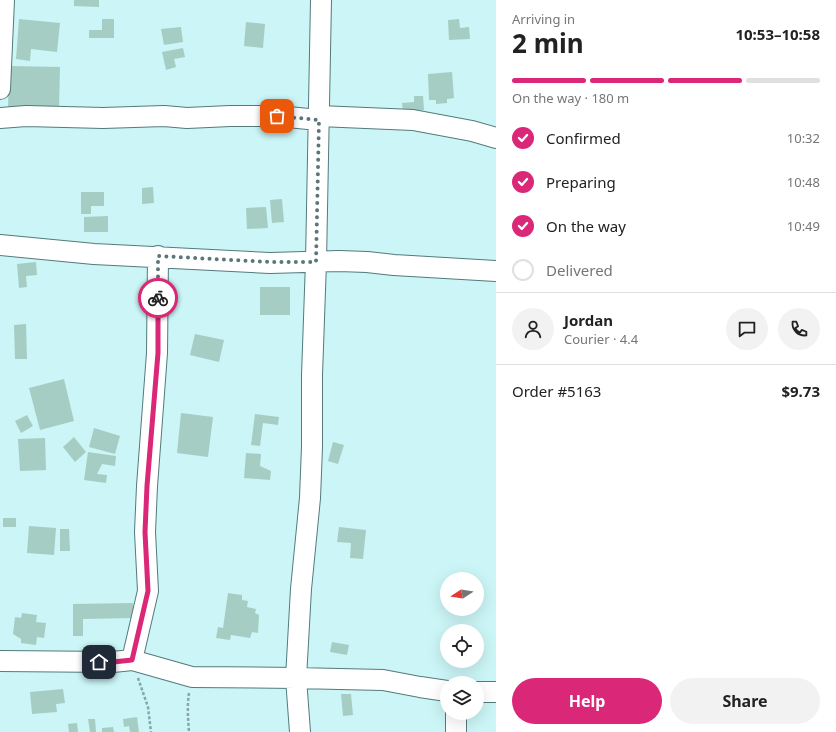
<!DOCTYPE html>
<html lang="en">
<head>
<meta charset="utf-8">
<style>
  body { margin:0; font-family:"Noto Sans",sans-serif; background:#f2f2f2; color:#222; height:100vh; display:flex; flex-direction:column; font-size:15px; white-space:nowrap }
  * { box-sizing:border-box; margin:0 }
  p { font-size:13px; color:#767676 }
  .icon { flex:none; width:22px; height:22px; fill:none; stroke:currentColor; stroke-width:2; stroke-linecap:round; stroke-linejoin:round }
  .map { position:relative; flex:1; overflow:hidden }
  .sheet { display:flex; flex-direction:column; background:#fff; width:340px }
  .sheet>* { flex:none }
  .needle { width:26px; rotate:258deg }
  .buttons { position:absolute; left:440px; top:572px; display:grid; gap:8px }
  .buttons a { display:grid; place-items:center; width:44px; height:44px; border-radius:50%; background:#fff; box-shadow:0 4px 16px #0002; font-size:20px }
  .pin { position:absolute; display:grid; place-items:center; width:34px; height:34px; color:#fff; margin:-17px; border-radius:8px; box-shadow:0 2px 6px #0006 }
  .courier { position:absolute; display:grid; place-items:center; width:40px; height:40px; margin:-20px; border:3px solid #db2777; border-radius:50%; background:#fff; color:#222; box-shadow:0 1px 5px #0007 }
  .headline em { font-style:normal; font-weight:700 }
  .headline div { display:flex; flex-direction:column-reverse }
  .headline { display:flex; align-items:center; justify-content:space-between; height:68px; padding:0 16px }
  h1 { font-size:26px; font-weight:700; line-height:30px }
  .bar { display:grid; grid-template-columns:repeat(4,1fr); gap:6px 4px; align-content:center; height:48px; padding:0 16px }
  .bar i { height:5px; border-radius:3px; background:#e0e0e0 }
  .bar .selected { background:#db2777 }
  .bar p { grid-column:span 4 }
  .line { display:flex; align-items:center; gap:10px; padding:0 16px; border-top:1px solid #e0e0e0 }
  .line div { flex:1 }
  .round { display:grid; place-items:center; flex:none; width:42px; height:42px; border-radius:21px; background:#f2f2f2 }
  ol { padding:0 16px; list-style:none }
  li { display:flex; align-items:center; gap:12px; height:44px }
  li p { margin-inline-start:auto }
  li .icon { padding:4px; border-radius:50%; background:#db2777; color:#fff; stroke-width:4 }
  li:last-child { color:#767676 }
  li i { width:22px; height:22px; border:2px solid #e0e0e0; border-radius:50% }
  .action { display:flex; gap:8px; margin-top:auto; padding:8px 16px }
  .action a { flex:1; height:46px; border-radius:24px; background:#db2777; color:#fff; font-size:16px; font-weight:700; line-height:46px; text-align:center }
  .action a+a { background:#f2f2f2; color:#222 }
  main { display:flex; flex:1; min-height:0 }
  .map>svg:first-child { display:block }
  .building { fill:#a6cdc3 }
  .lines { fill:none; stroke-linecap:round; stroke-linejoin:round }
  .minor-casing { stroke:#537a7c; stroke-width:22 }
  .path { stroke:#86a6a7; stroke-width:2.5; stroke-dasharray:3 2; stroke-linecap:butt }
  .minor { stroke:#fff; stroke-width:20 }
  .done { stroke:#5c7677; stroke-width:4; stroke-dasharray:0 7.2 }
  .route { stroke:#db2777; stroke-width:5 }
</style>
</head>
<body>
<main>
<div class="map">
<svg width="496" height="732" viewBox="0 0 496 732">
  <rect width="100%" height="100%" fill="#cbf5f6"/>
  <!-- building -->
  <path class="building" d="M74 0H99V7L74 6Z
    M19 19 60 23 57 52 31 49 30 61 16 59Z
    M102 19H114V38H89V30H102Z
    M459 19 460 28 469 27 470 39 449 40 448 20Z
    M246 22 265 24 263 48 244 46Z
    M181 27 183 42 164 45 161 29Z
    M183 48 185 57 174 59 176 67 166 70 162 52Z
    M9 66 60 67 59 110 8 109Z
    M452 72 454 98 447 99V103L436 104V100H429L428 74Z
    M414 96H423L424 110 403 111 402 103 414 102Z
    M153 187 154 203 142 204V188Z
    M81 192H104V206H91V214H81Z
    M282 199 284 222 272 223 270 200Z
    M266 207 268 228 247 229 246 208Z
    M108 216V232H84V217Z
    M36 262 37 275 26 276 27 287 19 288 17 264Z
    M260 287H290V315H260Z
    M26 324 27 359H15L14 325Z
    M195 334 224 340 219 362 190 355Z
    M64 379 74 421 40 430 29 388Z
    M181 413 213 417 208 457 177 453Z
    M255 414 279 417 278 425 263 423 260 446 251 445Z
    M27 415 33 426 21 433 15 421Z
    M94 428 120 436 115 454 89 447Z
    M74 437 86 452 75 462 63 447Z
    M45 438 46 470 20 471 18 439Z
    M333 442 344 445 338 464 328 461Z
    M88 452 116 456 115 466 102 464 97 474 107 475 106 483 84 480Z
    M246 453 261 454 260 466 271 471 270 480 244 478Z
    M3 518H16V527H3Z
    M29 526 56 528 54 555 27 553Z
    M339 527 366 530 363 559 350 558 351 543 337 542Z
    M60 529H69L70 551H60Z
    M228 593 242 595V600L248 601 247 607 256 609 255 613 259 615 258 633 252 632 250 638 231 635 230 640 216 638 218 627 223 628Z
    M133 603V618L83 619V636H73V604Z
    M22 613 37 615 36 622 46 623 44 638 37 637 36 645 21 643V639L13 634 15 617 21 618Z
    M332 642 349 645 347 655 330 652Z
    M63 689 65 703 56 704 57 712 32 714 30 692Z
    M341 694H351L353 715 343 716Z
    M137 717 139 732H130L129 726 124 727 123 719Z
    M88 719H95L96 732H90Z
    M77 723 78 732H69L68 724Z
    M113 727 114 732H102V728Z"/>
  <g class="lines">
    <!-- minor casing -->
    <g class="minor-casing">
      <path id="minor" d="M0 89 4 0
        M319 116 413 120 472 131 496 138
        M0 118 26 116 103 118 164 116 187 118 230 116H277L319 120
        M0 245 94 254 270 263 339 261 367 262 394 265 496 271
        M132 660 148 591 145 532 147 486 157 353 158 256
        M0 661 113 662 132 660 192 677 296 678 383 680 420 687 447 691
        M477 692H496
        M456 713V732
        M300 732 296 678 301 589 310 498 312 447V375L316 262 321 0"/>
    </g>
    <!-- path -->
    <path class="path" d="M138 678 148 707 151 732
      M189 693C187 706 188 719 189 732"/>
    <!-- minor -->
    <use href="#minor" class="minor"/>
  </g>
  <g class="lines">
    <!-- done -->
    <path class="done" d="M158 298V256L270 262H316L319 120 277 116"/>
    <!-- route -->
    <path class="route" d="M99 662H113L132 660 148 591 145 532 147 486 158 353V298"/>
  </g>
</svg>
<div class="buttons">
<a><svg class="needle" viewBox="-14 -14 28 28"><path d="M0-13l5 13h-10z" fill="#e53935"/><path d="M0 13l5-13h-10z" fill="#767676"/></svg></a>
<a><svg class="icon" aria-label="locate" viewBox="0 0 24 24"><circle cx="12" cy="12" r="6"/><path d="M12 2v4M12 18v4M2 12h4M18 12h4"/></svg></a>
<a><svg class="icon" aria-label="layers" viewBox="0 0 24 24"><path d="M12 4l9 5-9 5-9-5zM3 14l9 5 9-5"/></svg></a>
</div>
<div class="pin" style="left:277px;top:116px;background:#ea580c"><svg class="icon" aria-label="bag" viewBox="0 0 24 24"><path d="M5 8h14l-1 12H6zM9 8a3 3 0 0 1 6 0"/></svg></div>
<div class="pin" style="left:99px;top:662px;background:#1f2937"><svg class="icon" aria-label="home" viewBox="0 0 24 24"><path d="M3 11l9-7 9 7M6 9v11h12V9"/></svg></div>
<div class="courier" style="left:158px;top:298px"><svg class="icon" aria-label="bike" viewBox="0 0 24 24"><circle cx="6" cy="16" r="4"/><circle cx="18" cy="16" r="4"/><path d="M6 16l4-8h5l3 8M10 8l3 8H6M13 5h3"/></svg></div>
</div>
<section class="sheet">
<div class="headline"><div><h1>2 min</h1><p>Arriving in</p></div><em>10:53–10:58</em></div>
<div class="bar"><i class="selected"></i><i class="selected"></i><i class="selected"></i><i></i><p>On the way · 180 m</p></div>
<ol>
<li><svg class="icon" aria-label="check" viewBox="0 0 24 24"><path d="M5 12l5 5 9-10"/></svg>Confirmed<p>10:32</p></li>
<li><svg class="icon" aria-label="check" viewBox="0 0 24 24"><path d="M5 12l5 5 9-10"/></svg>Preparing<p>10:48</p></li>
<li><svg class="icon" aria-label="check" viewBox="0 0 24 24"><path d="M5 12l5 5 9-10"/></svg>On the way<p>10:49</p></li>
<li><i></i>Delivered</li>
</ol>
<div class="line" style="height:72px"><a class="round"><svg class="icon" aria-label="person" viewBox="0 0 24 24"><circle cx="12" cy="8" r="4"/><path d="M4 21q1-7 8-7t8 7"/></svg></a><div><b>Jordan</b><p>Courier · 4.4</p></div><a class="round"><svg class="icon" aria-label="chat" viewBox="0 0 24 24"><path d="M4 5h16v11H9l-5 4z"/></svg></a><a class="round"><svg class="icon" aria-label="phone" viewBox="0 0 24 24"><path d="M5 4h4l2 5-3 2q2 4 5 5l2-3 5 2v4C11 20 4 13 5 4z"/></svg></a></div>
<div class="line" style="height:52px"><div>Order #5163</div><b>$9.73</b></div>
<div class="action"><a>Help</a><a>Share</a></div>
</section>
</main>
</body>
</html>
